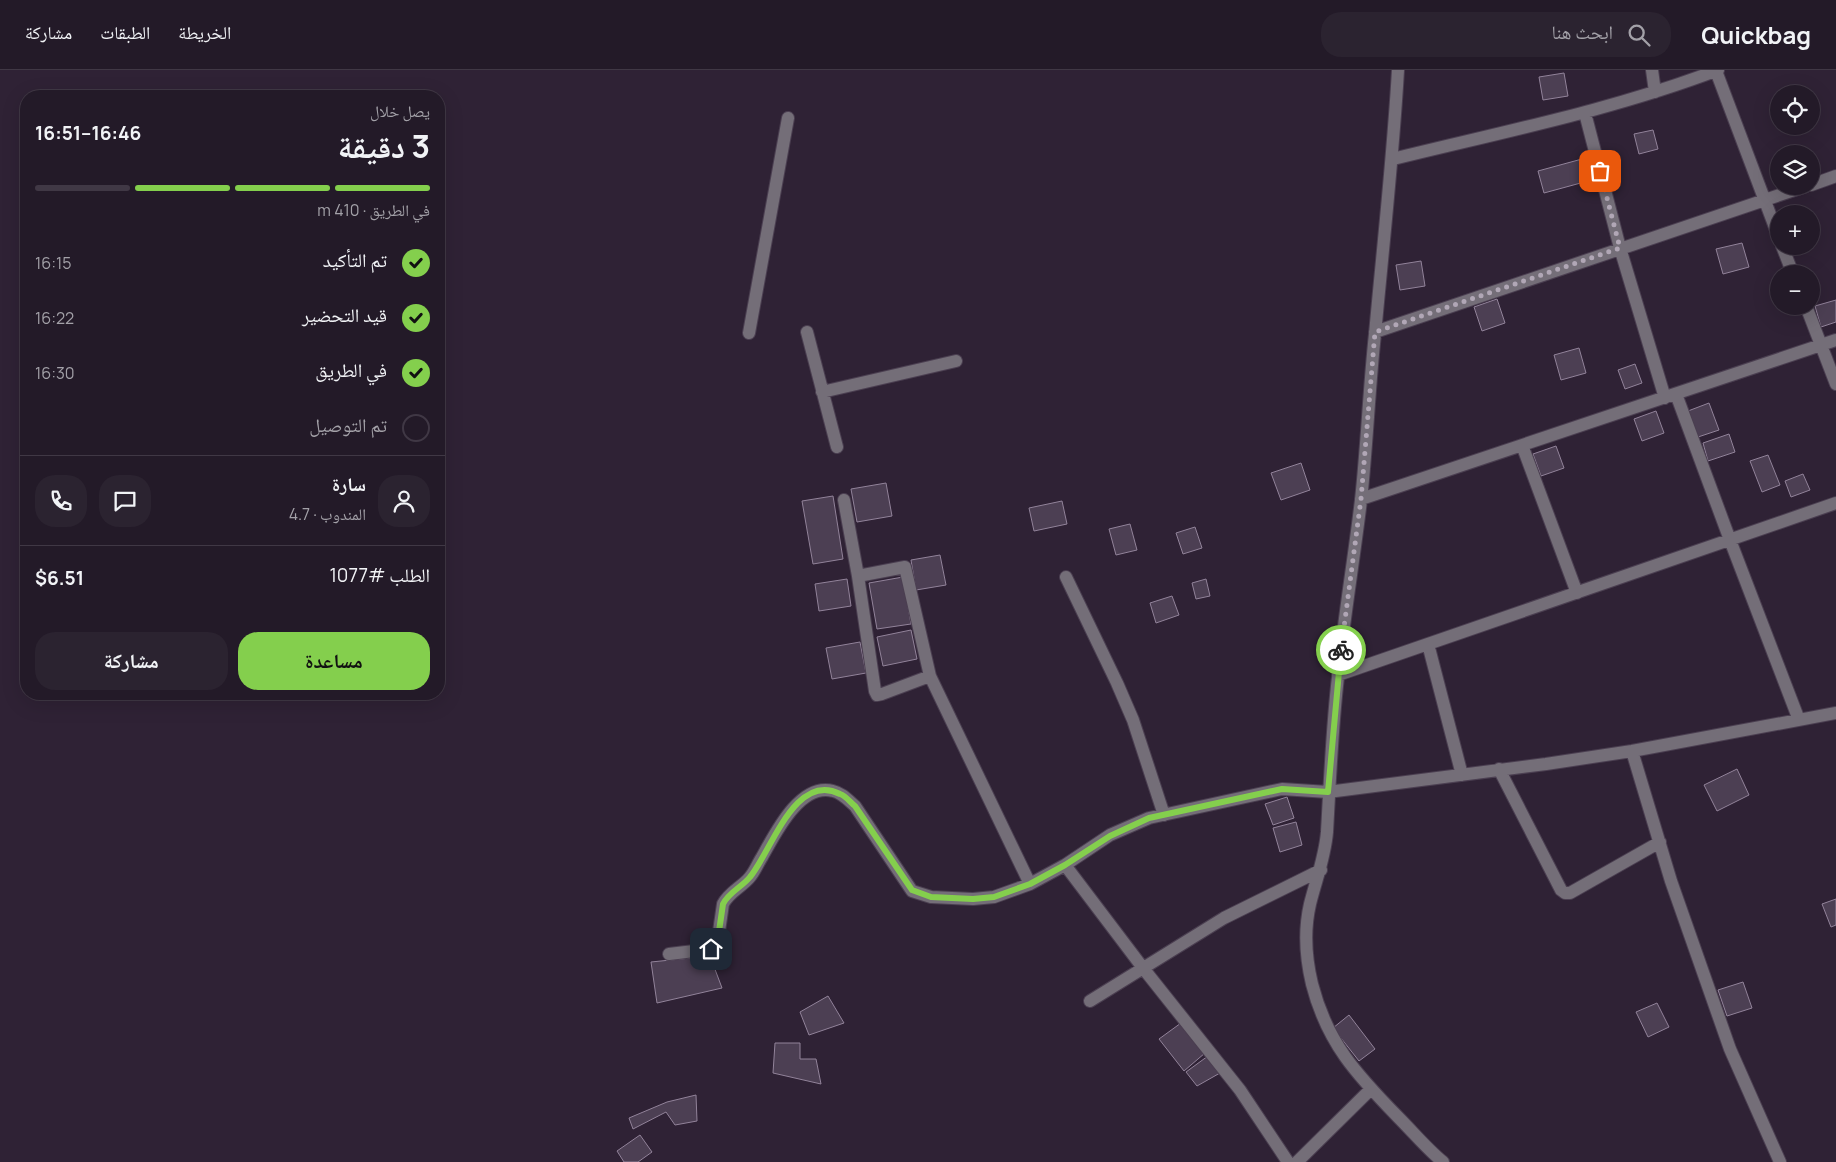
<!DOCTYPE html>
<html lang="ar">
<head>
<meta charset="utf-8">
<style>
  body { margin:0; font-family:Manrope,"Noto Naskh Arabic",sans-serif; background:#2b2330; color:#f1f3f6; direction:rtl; height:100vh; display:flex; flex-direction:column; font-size:19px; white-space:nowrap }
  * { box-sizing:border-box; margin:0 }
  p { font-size:16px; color:#a3a1a8 }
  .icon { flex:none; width:28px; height:28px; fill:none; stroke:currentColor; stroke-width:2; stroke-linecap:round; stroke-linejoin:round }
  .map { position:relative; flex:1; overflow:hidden; direction:ltr }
  .panel { position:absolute; left:20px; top:20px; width:425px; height:610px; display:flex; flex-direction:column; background:#231a28; border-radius:20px; box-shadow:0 5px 20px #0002,0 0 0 1px #403845; direction:rtl }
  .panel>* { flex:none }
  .tools { position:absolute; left:1770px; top:15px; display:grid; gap:10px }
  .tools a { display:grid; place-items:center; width:50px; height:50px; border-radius:50%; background:#231a28; box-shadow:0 5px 20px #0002,0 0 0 1px #403845; font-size:25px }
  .pin { position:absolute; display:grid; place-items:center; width:42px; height:42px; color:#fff; margin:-21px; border-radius:10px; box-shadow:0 2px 8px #0006 }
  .courier { position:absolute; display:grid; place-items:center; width:50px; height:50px; margin:-25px; border:4px solid #84cf4d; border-radius:50%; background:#fff; color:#222; box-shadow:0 1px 6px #0007 }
  .overview em { font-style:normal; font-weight:700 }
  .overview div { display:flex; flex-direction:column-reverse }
  .overview { display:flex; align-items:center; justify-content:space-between; height:85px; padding:0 15px }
  h1 { font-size:32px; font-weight:700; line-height:38px }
  .bar { display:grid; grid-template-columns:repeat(4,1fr); gap:8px 5px; align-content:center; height:60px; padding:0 15px }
  .bar i { height:6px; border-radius:4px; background:#403845 }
  .bar .on { background:#84cf4d }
  .bar p { grid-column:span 4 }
  .line { display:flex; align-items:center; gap:12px; padding:0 15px; border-top:1px solid #403845 }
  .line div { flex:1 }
  .round { display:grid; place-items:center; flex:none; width:52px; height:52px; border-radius:20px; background:#2b2330 }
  ol { padding:0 15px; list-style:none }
  li { display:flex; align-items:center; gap:15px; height:55px }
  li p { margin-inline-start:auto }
  li .icon { padding:5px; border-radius:50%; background:#84cf4d; color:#111; stroke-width:4 }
  li:last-child { color:#a3a1a8 }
  li i { width:28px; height:28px; border:2px solid #403845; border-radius:50% }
  .primary-button { display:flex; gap:10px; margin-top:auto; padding:10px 15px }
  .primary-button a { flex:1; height:58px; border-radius:20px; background:#84cf4d; color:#111; font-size:20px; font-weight:700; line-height:58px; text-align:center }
  .primary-button a+a { background:#2b2330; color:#f1f3f6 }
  header { display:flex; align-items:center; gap:30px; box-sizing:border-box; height:70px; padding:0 25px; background:#231a28; border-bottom:1px solid #403845 }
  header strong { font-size:24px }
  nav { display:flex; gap:28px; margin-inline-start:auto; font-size:18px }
  .search { width:350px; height:45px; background:#2b2330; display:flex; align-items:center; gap:12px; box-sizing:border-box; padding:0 18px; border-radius:20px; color:#a3a1a8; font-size:19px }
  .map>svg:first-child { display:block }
  .building { fill:#4c3f53; stroke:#92839a }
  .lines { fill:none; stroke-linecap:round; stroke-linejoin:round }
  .minor-casing { stroke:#4b3f51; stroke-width:14 }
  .minor { stroke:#746e78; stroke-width:12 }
  .done { stroke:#b1a7b6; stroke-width:5; stroke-dasharray:0 9 }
  .route { stroke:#84cf4d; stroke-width:6 }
</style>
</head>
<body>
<header>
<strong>Quickbag</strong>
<div class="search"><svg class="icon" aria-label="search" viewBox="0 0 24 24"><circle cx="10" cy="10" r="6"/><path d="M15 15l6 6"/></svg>ابحث هنا</div>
<nav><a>الخريطة</a><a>الطبقات</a><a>مشاركة</a></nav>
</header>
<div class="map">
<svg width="1836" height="1092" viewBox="0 0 1836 1092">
  <rect width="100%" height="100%" fill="#2f2235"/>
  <!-- building -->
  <path class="building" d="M1564 3 1568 26 1543 30 1539 7Z
    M1653 60 1658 79 1639 84 1634 64Z
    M1582 89 1588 111 1544 123 1538 101Z
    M1742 173 1749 197 1723 204 1716 179Z
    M1421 191 1425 216 1400 220 1396 195Z
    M1497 229 1505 253 1482 261 1474 237Z
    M1836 230V252L1821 257 1815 236Z
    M1579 278 1586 303 1561 310 1554 285Z
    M1635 294 1642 313 1625 319 1618 300Z
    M1709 333 1719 360 1698 367 1688 341Z
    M1656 341 1664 363 1642 371 1634 349Z
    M1729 364 1735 382 1708 391 1703 373Z
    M1556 376 1564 398 1541 406 1533 384Z
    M1768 385 1780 415 1762 422 1750 391Z
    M1301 393 1310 420 1281 430 1271 403Z
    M1803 404 1810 420 1791 427 1785 411Z
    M886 413 892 446 857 452 851 419Z
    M833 426 843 489 813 494 802 431Z
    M1062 431 1067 454 1034 461 1029 438Z
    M1130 454 1137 480 1116 485 1109 459Z
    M1195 457 1202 478 1183 484 1176 463Z
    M940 485 946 515 916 520 911 490Z
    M903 507 911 554 877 559 869 513Z
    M847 509 851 536 819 541 815 514Z
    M1206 509 1210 526 1196 529 1192 513Z
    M1172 526 1179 545 1156 553 1150 533Z
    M911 560 917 589 883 596 877 567Z
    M860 572 866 603 832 609 826 578Z
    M1737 699 1749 725 1717 741 1704 715Z
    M1287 727 1294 748 1273 755 1265 734Z
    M1296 752 1302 775 1280 782 1273 758Z
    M1836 829V855L1831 857 1822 834Z
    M710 886 722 918 657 933 651 892Z
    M1743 912 1752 938 1727 946 1718 920Z
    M828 926 844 953 809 965 800 942Z
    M1657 933 1669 957 1648 967 1636 942Z
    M1349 945 1375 979 1359 991 1333 958Z
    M1181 953 1205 983 1184 1001 1159 969Z
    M775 973H800V989H816L821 1014 773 1003Z
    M1208 986 1220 1003 1197 1016 1186 1002Z
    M696 1025 697 1051 675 1055 666 1042 633 1059 629 1048 667 1032Z
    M640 1065 652 1082 638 1092H624L617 1081Z"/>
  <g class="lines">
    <!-- minor casing -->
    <g class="minor-casing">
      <path id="minor" d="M1398 0C1393 88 1383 176 1375 264 1369 319 1367 375 1361 430 1354 489 1344 547 1338 607 1332 658 1330 710 1327 762 1325 787 1316 810 1310 834 1304 860 1306 889 1312 914 1327 973 1357 1005 1398 1047 1413 1062 1427 1079 1443 1092
        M1652 0 1655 22
        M1716 1 1779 168
        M1585 43 1620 178 1665 328
        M1393 89C1502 62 1613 40 1718 0
        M1811 115 1836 106
        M1782 176 1793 204
        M1806 236 1836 314
        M807 262 837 377
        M1375 262 1806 116
        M749 263 788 48
        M822 322 956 291
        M1676 324 1730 470 1799 650
        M1522 375 1577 523
        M1361 429 1836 270
        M844 430 858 506 875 621 877 625 882 624 930 606
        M858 506 905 497 930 606 1030 814
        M1066 507 1117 613 1133 650 1164 745
        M1428 574 1462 705
        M1338 605 1836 433
        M1632 681 1671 811 1730 979 1780 1092
        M1499 699 1561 820 1565 823H1570L1660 772
        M1065 795 1143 898 1240 1020 1288 1092
        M669 884 711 879 717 875 723 834C729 822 742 817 750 807 755 801 758 793 762 787 775 764 800 712 833 721 842 723 848 730 855 736L912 821 931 827 973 829 994 827 1030 814 1065 795 1110 765 1149 748 1282 719 1328 722 1546 694 1632 681 1836 643
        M1090 931 1224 848 1321 800
        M1297 1092 1371 1019"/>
    </g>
    <!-- minor -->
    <use href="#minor" class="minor"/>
  </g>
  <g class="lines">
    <!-- done -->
    <path class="done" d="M1341 580 1361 429 1375 262 1620 178 1600 101"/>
    <!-- route -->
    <path class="route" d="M711 879 717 875 723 834C729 822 742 817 750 807 771 782 795 701 840 724 846 726 850 732 855 736L912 820 931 827 973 829 994 827 1030 814 1065 795 1110 766 1149 748 1282 719 1328 722 1341 580"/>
  </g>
</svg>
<div class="tools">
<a><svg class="icon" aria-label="locate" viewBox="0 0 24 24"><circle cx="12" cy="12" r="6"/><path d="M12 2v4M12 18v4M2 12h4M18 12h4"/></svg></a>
<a><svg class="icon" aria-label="layers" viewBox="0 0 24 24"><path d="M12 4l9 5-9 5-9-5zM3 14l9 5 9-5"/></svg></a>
<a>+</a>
<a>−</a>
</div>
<div class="pin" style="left:1600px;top:101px;background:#ea580c"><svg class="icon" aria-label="bag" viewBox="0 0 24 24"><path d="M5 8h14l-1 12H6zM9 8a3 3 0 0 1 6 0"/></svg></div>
<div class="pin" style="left:711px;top:879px;background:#1f2937"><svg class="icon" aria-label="home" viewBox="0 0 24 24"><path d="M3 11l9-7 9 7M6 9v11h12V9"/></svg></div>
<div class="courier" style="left:1341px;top:580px"><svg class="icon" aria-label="bike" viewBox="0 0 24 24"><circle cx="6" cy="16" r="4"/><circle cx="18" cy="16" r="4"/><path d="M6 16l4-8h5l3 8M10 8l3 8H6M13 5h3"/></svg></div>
<section class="panel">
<div class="overview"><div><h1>3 دقيقة</h1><p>يصل خلال</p></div><em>16:46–16:51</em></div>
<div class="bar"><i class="on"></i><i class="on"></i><i class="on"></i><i></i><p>في الطريق · 410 m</p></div>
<ol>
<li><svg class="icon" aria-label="check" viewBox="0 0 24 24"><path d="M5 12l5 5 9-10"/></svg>تم التأكيد<p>16:15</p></li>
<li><svg class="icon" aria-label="check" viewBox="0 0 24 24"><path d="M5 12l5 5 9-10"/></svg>قيد التحضير<p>16:22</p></li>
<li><svg class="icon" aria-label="check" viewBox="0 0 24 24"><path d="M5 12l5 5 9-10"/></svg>في الطريق<p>16:30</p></li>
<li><i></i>تم التوصيل</li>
</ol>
<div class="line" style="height:90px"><a class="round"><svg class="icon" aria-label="person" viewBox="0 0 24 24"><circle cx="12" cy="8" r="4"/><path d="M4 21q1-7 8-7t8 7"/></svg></a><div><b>سارة</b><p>المندوب · 4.7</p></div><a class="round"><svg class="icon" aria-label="chat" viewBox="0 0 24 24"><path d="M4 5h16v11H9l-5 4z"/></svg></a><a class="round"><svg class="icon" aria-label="phone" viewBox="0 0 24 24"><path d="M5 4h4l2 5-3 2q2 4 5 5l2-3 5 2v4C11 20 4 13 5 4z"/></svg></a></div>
<div class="line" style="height:65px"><div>الطلب #1077</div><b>$6.51</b></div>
<div class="primary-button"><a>مساعدة</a><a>مشاركة</a></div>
</section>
</div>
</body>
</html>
